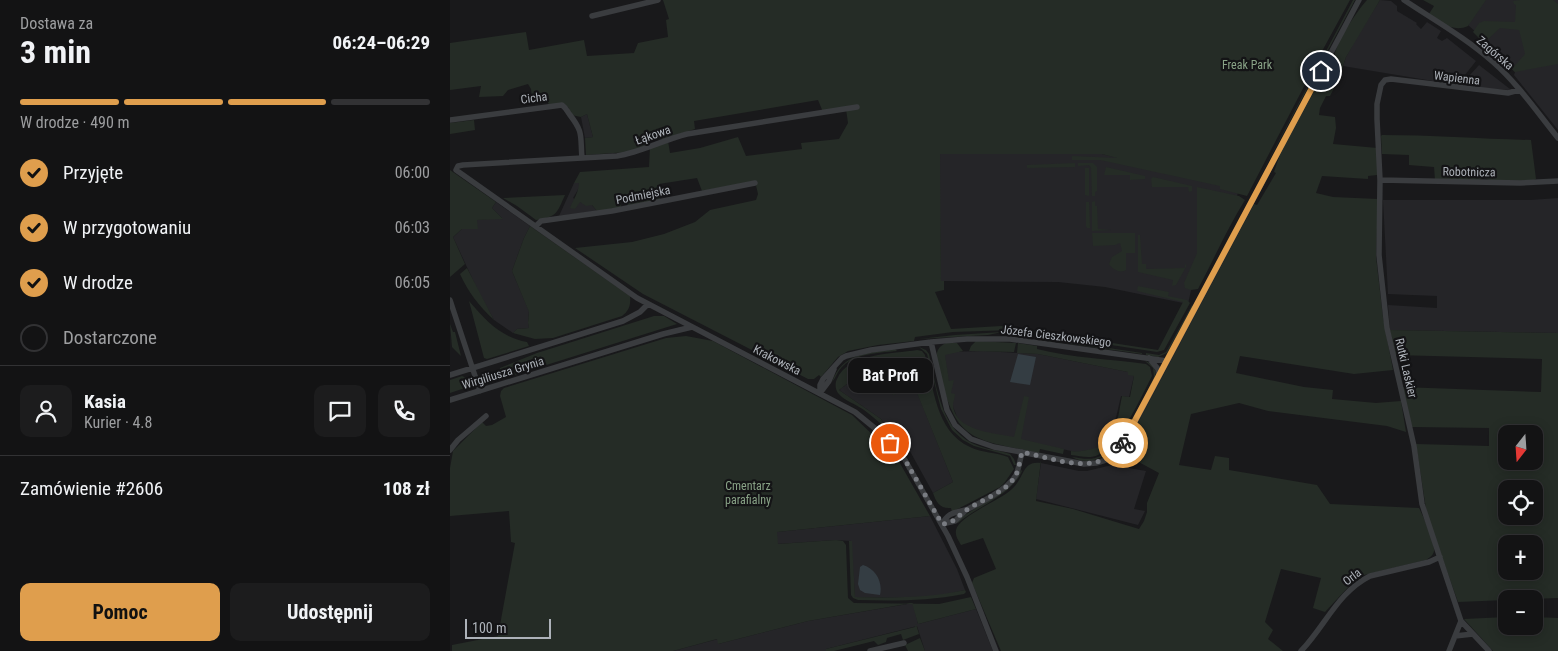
<!DOCTYPE html>
<html lang="pl">
<head>
<meta charset="utf-8">
<style>
  body { margin:0; font-family:"Roboto Condensed",sans-serif; background:#1c1c1d; color:#f1f3f6; height:100vh; display:flex; flex-direction:column; font-size:19px; white-space:nowrap }
  * { box-sizing:border-box; margin:0 }
  p { font-size:16px; color:#9d9ea0 }
  .icon { flex:none; width:28px; height:28px; fill:none; stroke:currentColor; stroke-width:2; stroke-linecap:round; stroke-linejoin:round }
  .map { position:relative; flex:1; overflow:hidden }
  .side { display:flex; flex-direction:column; background:#131314; width:450px }
  .side>* { flex:none }
  .needle { width:32px; rotate:197deg }
  .tools { position:absolute; left:1048px; top:425px; display:grid; gap:10px }
  .tools a { display:grid; place-items:center; width:45px; height:45px; border-radius:10px; background:#131314; box-shadow:0 2px 12px #0003,0 0 0 1px #323234; font-size:25px }
  .scale { position:absolute; left:15px; bottom:12px; width:86px; box-sizing:border-box; padding-left:5px; border:2px solid #adb2b9; border-top:0; font-size:14px; line-height:18px; white-space:nowrap; color:#adb2b9; -webkit-text-stroke:4px #141416; paint-order:stroke }
  .pin { position:absolute; display:grid; place-items:center; width:42px; height:42px; color:#fff; margin:-21px; border:2px solid #fff; border-radius:50%; box-shadow:0 1px 5px #0007 }
  .courier { position:absolute; display:grid; place-items:center; width:50px; height:50px; margin:-25px; border:4px solid #df9e4d; border-radius:50%; background:#fff; color:#222; box-shadow:0 1px 6px #0007 }
  .bubble { position:absolute; height:35px; border-radius:10px; background:#131314; box-shadow:0 2px 12px #0003,0 0 0 1px #323234; font-size:16px; font-weight:700; line-height:35px; text-align:center }
  .overview em { font-style:normal; font-weight:700 }
  .overview div { display:flex; flex-direction:column-reverse }
  .overview { display:flex; align-items:center; justify-content:space-between; height:85px; padding:0 20px }
  h1 { font-size:32px; font-weight:700; line-height:38px }
  .bar { display:grid; grid-template-columns:repeat(4,1fr); gap:8px 5px; align-content:center; height:60px; padding:0 20px }
  .bar i { height:6px; border-radius:4px; background:#323234 }
  .bar .active { background:#df9e4d }
  .bar p { grid-column:span 4 }
  .line { display:flex; align-items:center; gap:12px; padding:0 20px; border-top:1px solid #323234 }
  .line div { flex:1 }
  .round { display:grid; place-items:center; flex:none; width:52px; height:52px; border-radius:10px; background:#1c1c1d }
  ol { padding:0 20px; list-style:none }
  li { display:flex; align-items:center; gap:15px; height:55px }
  li p { margin-inline-start:auto }
  li .icon { padding:5px; border-radius:50%; background:#df9e4d; color:#111; stroke-width:4 }
  li:last-child { color:#9d9ea0 }
  li i { width:28px; height:28px; border:2px solid #323234; border-radius:50% }
  .cta { display:flex; gap:10px; margin-top:auto; padding:10px 20px }
  .cta a { flex:1; height:58px; border-radius:10px; background:#df9e4d; color:#111; font-size:20px; font-weight:700; line-height:58px; text-align:center }
  .cta a+a { background:#1c1c1d; color:#f1f3f6 }
  main { display:flex; flex:1; min-height:0 }
  .map>svg:first-child { display:block }
  .built { fill:#252528 }
  .green { fill:#252c26; fill-rule:evenodd }
  .water { fill:#343d43 }
  .lines { fill:none; stroke-linecap:round; stroke-linejoin:round }
  .minor { stroke:#3a3c3f; stroke-width:5.5 }
  .done { stroke:#797c82; stroke-width:5; stroke-dasharray:0 9 }
  .route { stroke:#df9e4d; stroke-width:6 }
  .labels { text-anchor:middle; dominant-baseline:central; stroke-width:4.5; stroke-linejoin:round; paint-order:stroke }
  .street-label { font-size:12px; fill:#adb2b9; stroke:#141416 }
  .park-label { font-size:12px; fill:#88a286; stroke:#141416 }
</style>
</head>
<body>
<main>
<section class="side">
<div class="overview"><div><h1>3 min</h1><p>Dostawa za</p></div><em>06:24–06:29</em></div>
<div class="bar"><i class="active"></i><i class="active"></i><i class="active"></i><i></i><p>W drodze · 490 m</p></div>
<ol>
<li><svg class="icon" aria-label="check" viewBox="0 0 24 24"><path d="M5 12l5 5 9-10"/></svg>Przyjęte<p>06:00</p></li>
<li><svg class="icon" aria-label="check" viewBox="0 0 24 24"><path d="M5 12l5 5 9-10"/></svg>W przygotowaniu<p>06:03</p></li>
<li><svg class="icon" aria-label="check" viewBox="0 0 24 24"><path d="M5 12l5 5 9-10"/></svg>W drodze<p>06:05</p></li>
<li><i></i>Dostarczone</li>
</ol>
<div class="line" style="height:90px"><a class="round"><svg class="icon" aria-label="person" viewBox="0 0 24 24"><circle cx="12" cy="8" r="4"/><path d="M4 21q1-7 8-7t8 7"/></svg></a><div><b>Kasia</b><p>Kurier · 4.8</p></div><a class="round"><svg class="icon" aria-label="chat" viewBox="0 0 24 24"><path d="M4 5h16v11H9l-5 4z"/></svg></a><a class="round"><svg class="icon" aria-label="phone" viewBox="0 0 24 24"><path d="M5 4h4l2 5-3 2q2 4 5 5l2-3 5 2v4C11 20 4 13 5 4z"/></svg></a></div>
<div class="line" style="height:65px"><div>Zamówienie #2606</div><b>108 zł</b></div>
<div class="cta"><a>Pomoc</a><a>Udostępnij</a></div>
</section>
<div class="map">
<svg width="1108" height="651" viewBox="0 0 1108 651">
  <rect width="100%" height="100%" fill="#19191b"/>
  <!-- built -->
  <path class="built" d="M930 0 941 1 947 6V11L967 23 966 24 971 29 977 22 991 31 987 38 992 41 997 38 1026 61 1007 85 893 66 896 57 906 38Z
    M1034 0H1108V130L1064 75 1065 72 1036 45 1037 42 1018 25Z
    M1029 65 1060 89 1059 90 1009 87Z
    M137 114 143 137 135 138 131 117Z
    M489 154H652L790 186 787 196 743 281 738 304 655 287 608 282 491 281Z
    M124 183H129V188L123 198 130 202 142 205 147 211 109 216Z
    M1108 198V333L940 330 938 305 987 308V296L938 294 933 200H1081Z
    M46 202 80 226 74 238 62 271 79 311 78 323 79 328 67 329 63 333 44 320 29 293 3 237 12 229 27 220 52 218 42 208Z
    M534 351 588 354 678 372 684 376 679 397 671 396 662 435 653 445 646 449 626 452 522 430 513 424 507 417 502 404 494 352Z
    M425 363 465 387 503 482 483 493 456 444 436 428 431 419 389 390Z
    M591 463 629 471H637L662 465 696 471 684 509 695 511 688 525 586 499Z
    M480 516 507 569 515 590 489 596 457 598 405 597 401 541 386 540 327 544V532Z
    M463 603 468 624 526 609 543 651H475L467 626 376 649V651H223L268 639V644L358 621Z"/>
  <!-- green -->
  <path class="green" d="M213 0H900L865 64 860 62 855 71 861 73 797 196 770 189V186L650 160H622V156L667 158 652 154H490L491 281H494V290L485 292 501 329 551 326 708 350 733 302 687 291 688 286 719 292 718 296 737 300 740 303 714 350 707 352 562 330 503 332 465 337 464 341 428 345 398 351 388 357 371 377 369 375 364 379H358L193 294 125 248 182 242 214 234 245 222 260 210 306 200 308 194 305 181 252 191 247 178 209 184 210 200 178 207 177 202H171V208L147 211 142 205 136 206 130 202 125 209 120 208C123 200 129 192 129 183H124L130 172 199 167 200 147 218 141 220 153 250 148 288 137 296 156 352 149 351 143 389 139 398 123 396 109 373 112 368 100 244 121 245 129 213 139 207 138 186 150 178 152 136 155 135 138 143 137 137 114 131 117 121 115 118 107 99 105 97 100 82 98 81 89 78 84 58 90 53 96 29 97 31 86 0 90V43L76 32 79 50 134 40 137 56 184 53 188 43 218 37 216 20 219 19Z
    M903 0H905L799 197Z
    M917 0H930L896 57 889 78 880 96H876L870 108 869 115 885 117 886 128 883 144 927 148V175L918 176V179L872 176 866 193 883 197 928 199 926 257 933 317 943 370 904 374 790 356 786 373 854 387 883 390 882 399 926 403 951 401 956 432 937 426 818 411 789 403 741 414 729 465 761 470 765 456 779 458V470L867 485 880 504 969 508C973 515 985 544 984 551 983 556 980 557 976 560L914 575 903 582 875 612 863 608 871 578 831 569 815 622 823 630 818 639 833 651H551L522 583 524 578 546 569 533 538 511 545C508 540 505 536 506 530 509 516 551 500 562 489 575 477 572 460 591 463V460L586 501 623 509 689 529 694 521 697 512V503L709 473 672 453 804 204 807 205 826 173 824 172 830 154 873 74 877 71H885L888 66 884 62C882 47 907 11 917 0Z
    M973 0H1036L1018 26C1003 33 991 22 979 14L984 6Z
    M1070 0H1103L1108 4V64L1065 72 1062 69 1075 54 1069 30 1050 28 1034 43 1023 32 1029 23 1034 21 1065 22 1066 5 1064 4 1063 1Z
    M24 120 25 130 0 134V123Z
    M932 135C982 135 1032 139 1081 140L1086 179 1081 181 1048 182 1033 178 1027 181 985 180 984 167 959 165V155L932 154 931 136Z
    M625 163V167L577 168V165Z
    M628 163H643L647 167V191L645 192V196H642L641 168 639 165 628 166Z
    M656 167 695 176V179L680 180V175H654Z
    M635 168H639V196L635 195Z
    M0 170 46 202 42 208 53 219 27 220 28 229H12L3 237 15 264 0 277Z
    M703 177 742 186V191L739 192 738 187H702L701 179Z
    M747 187 789 196 795 200C777 229 764 259 748 289L741 290 735 288 734 283 747 253Z
    M115 195C107 213 107 217 86 220L67 206 53 198Z
    M645 201V206H647L648 229 661 230 642 231V202Z
    M636 202H639L640 228H637L636 226Z
    M80 226 180 296C181 305 179 311 172 316L103 338 85 339 63 333 67 329 79 328 78 323 79 312 62 271 74 238Z
    M642 233H685V253H676V270C670 274 662 269 659 264L662 257 672 251 670 243 665 245 643 246Z
    M688 235H690L692 264H696V269L735 268V264L736 265V267L726 285 722 286 723 280 688 272Z
    M17 268 44 320C29 306 18 292 10 274Z
    M19 301C35 320 52 338 77 342L79 346 37 359 34 358Z
    M742 305 743 306 717 353 708 357 696 355V353L709 355 716 352Z
    M204 316H214L227 324 52 379 48 376 50 368 87 353Z
    M0 324 3 332H5L11 356 2 347Z
    M940 330 1108 333V598L1008 602 977 515 966 444 1039 446V428L962 427 951 387 1091 392 1092 359 945 355ZM1056 434H1084V461H1056ZM1056 489H1084V516H1056ZM1056 544H1084V571H1056Z
    M552 332 538 335 469 339 505 335Z
    M236 336 263 341 402 415 447 458 480 516 327 532 328 544 386 540 393 541 396 545 398 598 404 603 489 604 521 597 526 609 468 624 462 603 358 621 268 644 267 639 223 651H2V645L48 636 65 543 61 542 59 511 0 516V468L3 451 32 422 36 426 42 425 56 417 50 396 51 391 54 388 216 338Z
    M592 338 692 353V354L591 340Z
    M526 341 566 343 564 352 519 351 521 346Z
    M496 343H507L513 351 495 355 499 381 504 380 501 393 505 394C505 397 503 403 503 405 505 431 544 433 564 437L574 396 579 397 571 439 614 449 613 454 590 449 589 453C522 439 505 442 489 369 487 358 483 349 496 343Z
    M568 343 587 346V349C623 358 660 359 696 364L700 367 702 376C691 397 670 445 648 455 640 459 630 456 621 455V451C627 452 631 451 637 450 667 446 667 421 672 396L680 397 684 376 678 375V372L588 354 567 353Z
    M469 347 476 350 479 354C487 388 491 433 529 446 539 450 550 450 560 454L564 459 566 465H564L560 456 524 446 513 440 502 430 491 409 477 354Z
    M445 349 447 351C430 353 406 353 393 366 388 370 386 378 382 382 392 353 418 353 445 349Z
    M467 350 472 351 475 355C484 387 485 431 520 447 532 453 546 452 558 457L564 469 555 482 550 487 502 512 501 508C490 509 486 502 483 493L503 482 465 388 443 395 425 363 389 390 431 419 435 426 434 427C428 421 421 415 414 410 406 404 394 401 388 393 385 389 385 383 387 379 398 353 443 354 467 350Z
    M695 361C703 363 707 370 705 378L668 444C658 457 638 467 622 457 630 458 638 460 645 458 672 452 692 400 704 377L703 368Z
    M12 376 19 379 20 383 18 387 0 393V380Z
    M571 470 572 471C562 495 528 506 508 523L506 522C527 503 559 497 571 470Z
    M399 541H402L405 597C444 598 477 598 515 590L516 592 514 594C478 601 444 601 408 600L403 598 401 595Z
    M1056 617V626H1084V617L1108 618V651H1043L1014 619Z
    M466 624 469 634 453 640 451 634 437 638 436 642 428 645 424 641 384 651H376V649L465 627Z
    M470 638 475 651H458L455 645Z"/>
  <!-- water -->
  <path class="water" d="M568 354 586 357 580 385 560 382Z
    M413 565C426 569 433 582 430 595L415 593 410 590 408 584 410 567Z"/>
  <g class="lines">
    <!-- minor -->
    <path class="minor" d="M954 0C984 20 1016 38 1043 62 1068 84 1087 112 1108 138
      M142 16 208 0
      M407 107 237 134C213 140 191 152 167 156L13 165 8 166 6 170 187 298 405 412 432 434 455 460 498 536 517 577 546 651
      M0 120 112 105C116 108 117 111 120 115 134 133 130 136 132 158
      M930 180 1070 183 1108 181
      M86 226 91 221 162 211 305 183
      M0 300 30 391
      M481 342 497 410 505 425 521 439 544 447 634 464 646 463 656 460 666 453 675 441 909 0
      M699 358 708 369 709 377
      M0 375 173 321 190 312 198 304
      M370 393V385L373 379 392 358 396 356 421 350 481 342 517 339H560L717 361
      M370 393 379 381 384 369
      M0 400 213 334 242 327
      M0 450 8 440 36 416
      M492 524C500 510 505 514 518 509 532 502 558 489 566 475 569 468 570 460 572 452
      M492 524 505 521 516 510
      M1005 636 1023 634
      M420 651 454 643
      M851 651C875 626 888 592 920 576L979 562 990 557
      M999 651 1011 621
      M1039 651 1011 621 972 504 964 446 937 328 929 255 930 180 927 119V104L931 85 935 80 941 79 1058 93 1069 90"/>
  </g>
  <g class="lines">
    <!-- done -->
    <path class="done" d="M440 443 455 460 492 524C505 523 508 515 518 509 534 498 556 493 566 475 569 468 570 460 572 452 605 459 651 478 673 443"/>
    <!-- route -->
    <path class="route" d="M673 443 871 71"/>
  </g>
  <g class="labels">
    <!-- street labels -->
    <g class="street-label">
      <text transform="translate(1045 53) rotate(41)">Zagórska</text>
      <text transform="translate(1007 78) rotate(7)">Wapienna</text>
      <text transform="translate(84 98) rotate(-8)">Cicha</text>
      <text transform="translate(203 135) rotate(-19)">Łąkowa</text>
      <text transform="translate(1019 172) rotate(1)">Robotnicza</text>
      <text transform="translate(193 195) rotate(-11)">Podmiejska</text>
      <text transform="translate(606 336) rotate(7)">Józefa Cieszkowskiego</text>
      <text transform="translate(327 360) rotate(27)">Krakowska</text>
      <text transform="translate(956 368) rotate(77)">Rutki Laskier</text>
      <text transform="translate(53 373) rotate(-17)">Wirgiliusza Grynia</text>
      <text transform="translate(902 577) rotate(-37)">Orla</text>
    </g>
    <!-- park labels -->
    <g class="park-label">
      <text x="797" y="65">Freak Park</text>
      <text x="298" y="486">Cmentarz<tspan x="298" dy="14">parafialny</tspan></text>
    </g>
  </g>
</svg>
<div class="tools">
<a><svg class="needle" viewBox="-14 -14 28 28"><path d="M0-13l5 13h-10z" fill="#e53935"/><path d="M0 13l5-13h-10z" fill="#9d9ea0"/></svg></a>
<a><svg class="icon" aria-label="locate" viewBox="0 0 24 24"><circle cx="12" cy="12" r="6"/><path d="M12 2v4M12 18v4M2 12h4M18 12h4"/></svg></a>
<a>+</a>
<a>−</a>
</div>
<div class="scale">100 m</div>
<div class="pin" style="left:440px;top:443px;background:#ea580c"><svg class="icon" aria-label="bag" viewBox="0 0 24 24"><path d="M5 8h14l-1 12H6zM9 8a3 3 0 0 1 6 0"/></svg></div>
<div class="pin" style="left:871px;top:71px;background:#1f2937"><svg class="icon" aria-label="home" viewBox="0 0 24 24"><path d="M3 11l9-7 9 7M6 9v11h12V9"/></svg></div>
<div class="courier" style="left:673px;top:443px"><svg class="icon" aria-label="bike" viewBox="0 0 24 24"><circle cx="6" cy="16" r="4"/><circle cx="18" cy="16" r="4"/><path d="M6 16l4-8h5l3 8M10 8l3 8H6M13 5h3"/></svg></div>
<div class="bubble" style="left:398px;top:358px;width:85px">Bat Profi</div>
</div>
</main>
</body>
</html>
